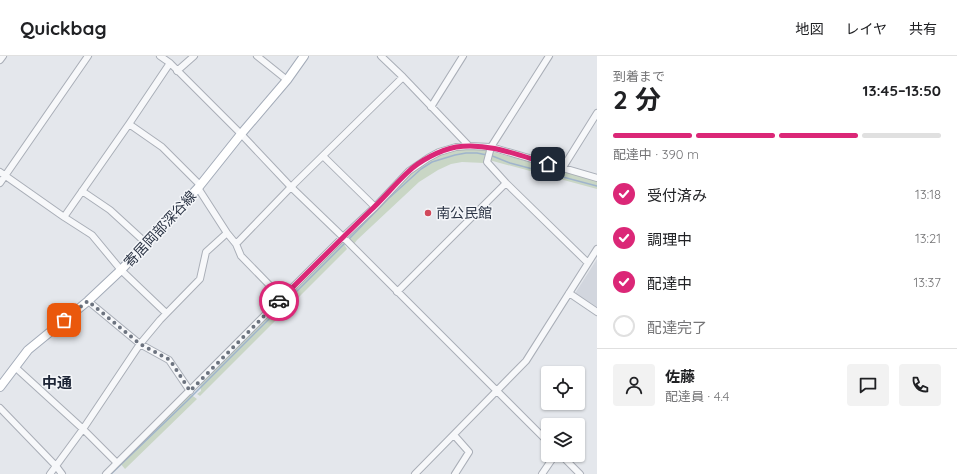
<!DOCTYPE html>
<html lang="ja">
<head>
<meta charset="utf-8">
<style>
  body { margin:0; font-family:Quicksand,"Noto Sans JP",sans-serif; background:#f2f2f2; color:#202124; height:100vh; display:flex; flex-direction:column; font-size:15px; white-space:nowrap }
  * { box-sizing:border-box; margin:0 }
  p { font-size:13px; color:#757577 }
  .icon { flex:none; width:22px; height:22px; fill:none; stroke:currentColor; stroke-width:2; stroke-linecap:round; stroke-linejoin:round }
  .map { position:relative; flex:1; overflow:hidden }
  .details { display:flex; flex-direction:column; background:#fff; width:360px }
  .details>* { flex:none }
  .controls { position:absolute; left:541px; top:310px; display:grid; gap:8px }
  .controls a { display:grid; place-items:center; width:44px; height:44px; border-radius:4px; background:#fff; box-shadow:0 1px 3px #0004; font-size:20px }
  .pin { position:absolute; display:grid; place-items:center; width:34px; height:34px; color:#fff; margin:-17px; border-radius:8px; box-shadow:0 2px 6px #0006 }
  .courier { position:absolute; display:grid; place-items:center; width:40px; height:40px; margin:-20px; border:3px solid #db2777; border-radius:50%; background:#fff; color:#222; box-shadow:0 1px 5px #0007 }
  .head em { font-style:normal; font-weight:700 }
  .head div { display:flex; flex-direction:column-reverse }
  .head { display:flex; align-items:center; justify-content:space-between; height:68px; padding:0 16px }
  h1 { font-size:26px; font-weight:700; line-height:30px }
  .bar { display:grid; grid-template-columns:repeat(4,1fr); gap:6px 4px; align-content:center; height:48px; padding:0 16px }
  .bar i { height:5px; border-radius:3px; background:#e0e0e0 }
  .bar .on { background:#db2777 }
  .bar p { grid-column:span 4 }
  .line { display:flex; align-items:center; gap:10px; padding:0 16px; border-top:1px solid #e0e0e0 }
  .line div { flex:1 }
  .round { display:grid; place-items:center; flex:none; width:42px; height:42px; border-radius:4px; background:#f2f2f2 }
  ol { padding:0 16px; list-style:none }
  li { display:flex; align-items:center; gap:12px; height:44px }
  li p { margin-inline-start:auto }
  li .icon { padding:4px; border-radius:50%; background:#db2777; color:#fff; stroke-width:4 }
  li:last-child { color:#757577 }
  li i { width:22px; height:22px; border:2px solid #e0e0e0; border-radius:50% }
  header { display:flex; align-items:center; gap:24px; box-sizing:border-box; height:56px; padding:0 20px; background:#fff; border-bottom:1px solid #e0e0e0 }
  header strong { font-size:19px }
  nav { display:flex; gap:22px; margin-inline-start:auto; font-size:14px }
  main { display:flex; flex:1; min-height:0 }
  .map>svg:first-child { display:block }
  .built { fill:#d2d6de }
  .green { fill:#c9d6c5 }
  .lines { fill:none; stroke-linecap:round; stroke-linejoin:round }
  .stream { stroke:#9fb4cc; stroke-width:1.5 }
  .minor-casing { stroke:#a9aeb7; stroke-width:8 }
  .major-casing { stroke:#a3abb8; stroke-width:10 }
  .minor { stroke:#f7f8fa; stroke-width:6 }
  .major { stroke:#fff; stroke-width:8 }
  .done { stroke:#6c737f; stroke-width:4; stroke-dasharray:0 7.2 }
  .route { stroke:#db2777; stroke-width:5 }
  .poi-dot { fill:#d1495b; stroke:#f4f6f9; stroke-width:1.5 }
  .labels { text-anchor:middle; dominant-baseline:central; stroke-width:3; stroke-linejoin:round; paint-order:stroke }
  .poi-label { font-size:14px; fill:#2b3445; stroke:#f4f6f9; text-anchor:start }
  .street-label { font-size:14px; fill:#2b3445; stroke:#f4f6f9 }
  .neighbourhood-label { font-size:15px; font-weight:bold; fill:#1d2536; stroke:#f4f6f9 }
</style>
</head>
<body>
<header>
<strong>Quickbag</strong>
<nav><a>地図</a><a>レイヤ</a><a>共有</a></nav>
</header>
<main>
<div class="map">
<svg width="597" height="418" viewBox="0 0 597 418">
  <rect width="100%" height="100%" fill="#e4e7ec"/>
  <!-- built -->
  <path class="built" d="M597 203V253L574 239Z"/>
  <!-- green -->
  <path class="green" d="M470 92 489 95 597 125V133L489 104 490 99H485L484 107 462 106 451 108 438 114 419 126 357 184 354 188 347 180 410 116 440 98Z
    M341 186 344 188 347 193 200 340 197 338 201 335 200 327Z
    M190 338 197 343 125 413 120 407Z"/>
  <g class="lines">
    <!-- stream -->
    <path class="stream" d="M490 99 510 107 597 130
      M349 183 388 143 421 113 432 106 455 99 466 97H477L487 99
      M111 418 187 345 346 186"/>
    <!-- minor casing -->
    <g class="minor-casing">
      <path id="minor" d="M160 0 170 7 241 78 291 131 343 181 548 386
        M257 0 287 24
        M381 0 403 21 469 90
        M549 0 491 91 487 106 506 127 588 207
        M0 4 3 0
        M177 15 194 0
        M431 51 463 0
        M129 68 162 91 200 129
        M323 100 375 151
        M562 113 597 57
        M0 116 64 161 92 179 121 214 166 257
        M0 127 88 0
        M198 132 227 177 236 188 241 200 282 242
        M82 135 110 154 146 187
        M64 161 129 68 170 7
        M236 188 291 131 403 21
        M397 236 506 127
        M569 237 597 256
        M88 245 140 288 169 304 190 335
        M15 311 83 373 117 407
        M0 352 56 410 62 418
        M454 379 469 396 455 418
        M561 399 580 418
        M50 418 83 373 140 288 160 264 200 223 206 196 227 177
        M106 418 343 181 375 151 409 115 428 102 439 96 456 91 469 90 491 91 597 122
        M415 418 526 305 597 193
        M542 418 555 399"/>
    </g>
    <!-- major casing -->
    <g class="major-casing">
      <path id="major" d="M0 331 28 294 88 245 121 214 198 132 241 78 287 24 304 0"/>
    </g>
    <!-- minor -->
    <use href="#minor" class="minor"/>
    <!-- major -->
    <use href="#major" class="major"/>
  </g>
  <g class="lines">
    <!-- done -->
    <path class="done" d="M64 264 88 245 140 288 170 304 190 335 279 245"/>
    <!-- route -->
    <path class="route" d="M279 245C309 215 339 185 370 155 383 143 395 128 408 116 419 105 440 94 456 91 487 86 518 99 548 108"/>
  </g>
  <!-- markers -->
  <circle class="poi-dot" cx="428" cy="157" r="4"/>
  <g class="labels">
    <!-- poi labels -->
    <g class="poi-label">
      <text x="436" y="157">南公民館</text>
    </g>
    <!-- street labels -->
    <g class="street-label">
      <text transform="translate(160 173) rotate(-47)">寄居岡部深谷線</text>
    </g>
    <!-- neighbourhood labels -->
    <g class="neighbourhood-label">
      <text x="57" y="326">中通</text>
    </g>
  </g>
</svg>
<div class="controls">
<a><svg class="icon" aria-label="locate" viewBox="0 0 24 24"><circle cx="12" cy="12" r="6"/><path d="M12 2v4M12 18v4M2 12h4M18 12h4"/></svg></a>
<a><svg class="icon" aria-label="layers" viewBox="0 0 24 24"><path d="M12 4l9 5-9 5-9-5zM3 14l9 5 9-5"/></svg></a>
</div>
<div class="pin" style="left:64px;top:264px;background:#ea580c"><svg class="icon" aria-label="bag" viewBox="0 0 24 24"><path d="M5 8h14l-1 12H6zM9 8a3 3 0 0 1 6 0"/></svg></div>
<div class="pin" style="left:548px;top:108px;background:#1f2937"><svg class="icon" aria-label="home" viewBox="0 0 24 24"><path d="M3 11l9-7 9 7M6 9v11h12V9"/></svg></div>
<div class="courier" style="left:279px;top:245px"><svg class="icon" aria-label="car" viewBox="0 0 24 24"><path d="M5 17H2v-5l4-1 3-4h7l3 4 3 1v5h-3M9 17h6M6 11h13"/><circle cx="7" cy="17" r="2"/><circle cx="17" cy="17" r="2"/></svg></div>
</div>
<section class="details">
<div class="head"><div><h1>2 分</h1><p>到着まで</p></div><em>13:45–13:50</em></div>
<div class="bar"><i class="on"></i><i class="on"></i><i class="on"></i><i></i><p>配達中 · 390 m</p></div>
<ol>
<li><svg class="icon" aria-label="check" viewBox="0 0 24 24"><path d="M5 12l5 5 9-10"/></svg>受付済み<p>13:18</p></li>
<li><svg class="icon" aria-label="check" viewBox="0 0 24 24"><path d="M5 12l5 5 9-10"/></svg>調理中<p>13:21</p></li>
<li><svg class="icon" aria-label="check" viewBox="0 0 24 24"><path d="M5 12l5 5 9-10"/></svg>配達中<p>13:37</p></li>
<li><i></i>配達完了</li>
</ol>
<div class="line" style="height:72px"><a class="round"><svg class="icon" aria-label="person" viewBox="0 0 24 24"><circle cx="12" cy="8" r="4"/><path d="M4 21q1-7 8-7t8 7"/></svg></a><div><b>佐藤</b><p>配達員 · 4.4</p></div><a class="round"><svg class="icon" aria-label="chat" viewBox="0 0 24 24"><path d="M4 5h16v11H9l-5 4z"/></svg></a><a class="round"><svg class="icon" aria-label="phone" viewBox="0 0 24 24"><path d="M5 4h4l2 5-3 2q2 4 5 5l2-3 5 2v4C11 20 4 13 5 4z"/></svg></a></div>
</section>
</main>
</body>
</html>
